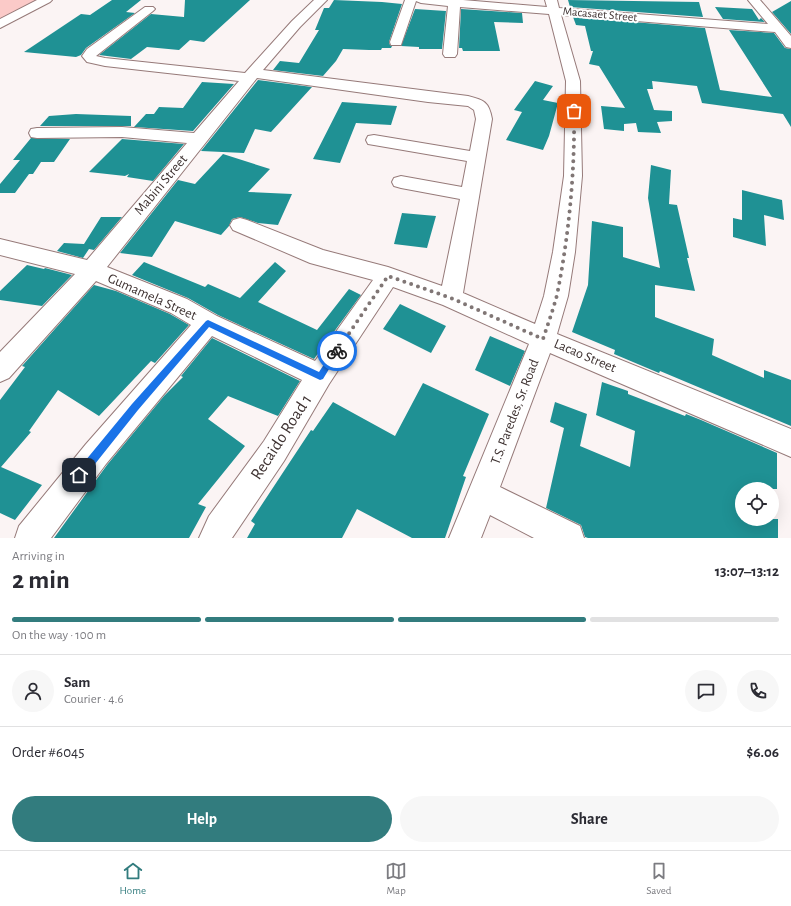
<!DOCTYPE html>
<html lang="en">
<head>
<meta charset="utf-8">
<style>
  body { margin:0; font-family:"Alegreya Sans",sans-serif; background:#f7f7f7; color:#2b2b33; height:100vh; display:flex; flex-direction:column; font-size:15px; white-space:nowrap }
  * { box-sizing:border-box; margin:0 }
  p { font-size:13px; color:#7c7c81 }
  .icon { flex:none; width:22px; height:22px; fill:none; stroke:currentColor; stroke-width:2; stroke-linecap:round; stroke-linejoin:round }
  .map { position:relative; height:538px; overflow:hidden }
  .side { display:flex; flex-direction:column; background:#fff; flex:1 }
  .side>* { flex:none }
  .buttons { position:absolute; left:735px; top:482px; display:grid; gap:8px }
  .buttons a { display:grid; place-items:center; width:44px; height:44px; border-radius:50%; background:#fff; box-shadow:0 4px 16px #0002; font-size:20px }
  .pin { position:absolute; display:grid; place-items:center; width:34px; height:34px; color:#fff; margin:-17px; border-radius:8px; box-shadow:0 2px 6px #0006 }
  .courier { position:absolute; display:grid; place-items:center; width:40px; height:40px; margin:-20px; border:3px solid #1a73e8; border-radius:50%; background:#fff; color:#222; box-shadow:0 1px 5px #0007 }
  .head em { font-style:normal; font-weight:700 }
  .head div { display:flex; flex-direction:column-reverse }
  .head { display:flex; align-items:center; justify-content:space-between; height:68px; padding:0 12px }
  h1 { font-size:26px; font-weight:700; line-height:30px }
  .bar { display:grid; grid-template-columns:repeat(4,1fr); gap:6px 4px; align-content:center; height:48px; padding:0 12px }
  .bar i { height:5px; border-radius:3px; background:#e1e1e2 }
  .bar .selected { background:#327c7e }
  .bar p { grid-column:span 4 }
  .line { display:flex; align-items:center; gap:10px; padding:0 12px; border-top:1px solid #e1e1e2 }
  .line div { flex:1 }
  .round { display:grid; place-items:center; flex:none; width:42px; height:42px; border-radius:21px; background:#f7f7f7 }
  .cta { display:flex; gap:8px; margin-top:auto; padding:8px 12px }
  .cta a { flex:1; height:46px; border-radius:24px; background:#327c7e; color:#fff; font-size:16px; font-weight:700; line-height:46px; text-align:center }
  .cta a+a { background:#f7f7f7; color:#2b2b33 }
  .dock { display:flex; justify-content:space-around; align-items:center; height:56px; border-top:1px solid #e1e1e2; background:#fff; font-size:11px; color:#7c7c81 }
  .dock a { display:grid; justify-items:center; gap:2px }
  .dock .selected { color:#327c7e }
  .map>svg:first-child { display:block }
  .green { fill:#fbcac8 }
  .building { fill:#1f9194 }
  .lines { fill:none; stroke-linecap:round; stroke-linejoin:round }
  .minor-casing { stroke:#967a79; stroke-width:2 }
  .minor { fill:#fff; fill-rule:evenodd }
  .route { fill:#1a73e8 }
  .done { stroke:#807675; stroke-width:4; stroke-dasharray:0 7.2 }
  .labels { text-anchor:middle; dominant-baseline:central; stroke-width:4; stroke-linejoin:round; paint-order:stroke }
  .far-street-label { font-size:12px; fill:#3e3231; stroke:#fff }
  .street-label { font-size:14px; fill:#3e3231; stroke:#fff }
  .near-street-label { font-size:17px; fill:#3e3231; stroke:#fff }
</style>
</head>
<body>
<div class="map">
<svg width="791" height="538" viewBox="0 0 791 538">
  <rect width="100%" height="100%" fill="#fbf4f4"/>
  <!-- green -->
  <path class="green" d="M0 0H41L0 20Z"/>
  <!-- building -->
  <path class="building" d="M112 0H141L126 12 135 13 86 48 81 55 76 57 24 52 81 14 90 15Z
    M185 0H250L204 42 190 40 179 50 147 47 131 59 99 55 151 14 184 17Z
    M334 0 382 2 402 4 389 42 390 45 392 46 391 48H382L381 50H369L343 49 336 61 323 76 273 70 280 61 299 63 319 30H315L324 8H329Z
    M568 0 699 2 703 17 570 7Z
    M791 1V34L772 12Z
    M715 7 752 9 759 20 761 18 765 22 723 19Z
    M415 9 446 11 442 49H419V47L401 46Z
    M461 9 522 13 523 23 494 22 500 51H463L462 48H459Z
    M573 17 705 28 720 90 772 97 729 30 774 33 785 48 791 49V127L783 114 702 103 697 86 652 81 653 89H647L654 110 672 111V121L657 122 661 133 638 132 636 123 624 124V131L604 129 601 106 625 108 599 66 589 64 593 51H591L585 26 576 25Z
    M258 80 312 87 271 132 255 129 244 153 201 151Z
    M535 81 553 86 543 100 558 103 549 136 543 150 506 140 522 112 514 110Z
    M202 82 234 84 193 131 134 127 146 114H154L159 107 183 108Z
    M342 102 397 106 391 125 356 123 340 163 313 159Z
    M76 114 131 116V126H40L49 116Z
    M31 138 70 139 54 162H41L33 174H29L15 193H0V184L20 160H13Z
    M122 139 184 144 153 181 127 177 129 174 125 176 89 172Z
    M223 154 270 169 248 192 292 194 278 225 258 223 240 217 232 219 229 226 221 235 175 221 152 257 120 253 178 180 195 184Z
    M651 165 671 170 669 204 677 205 689 258H687L695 291 655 285V317L714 339 712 355 764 378V370L791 380V426L660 371 659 373 614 354 615 350 572 332 588 285 592 221 623 227V257L660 268 648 198Z
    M742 190 782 200 784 220 764 215 766 246 733 237V218L742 220Z
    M402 213 436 216 427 248 394 244Z
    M101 217H122L94 250 89 249 83 258 57 251 64 243 84 244Z
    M144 262 205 287 208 284 240 298 275 262 286 271 258 302 317 330 349 289 361 295 314 359 218 315 188 298 132 275Z
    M27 265 44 269 45 268 72 275 42 306 0 300V291Z
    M94 285 116 291 170 314 189 325 155 363 151 361 99 416 58 390 29 431 31 432 1 467 42 485 15 520 0 513V400L25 367 22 366Z
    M400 304 446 326 431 353 383 329Z
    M490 336 525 351 510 386 475 370Z
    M212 338 300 381 278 416 228 396 208 419 245 446 198 504 206 507 189 538H54L107 465 164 396 183 377 181 376Z
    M602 382 628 391V394L685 416 686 414 701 420 777 453V489H742V519H778V538H588L585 537 581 525 546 508 564 428 550 422 555 402 587 414 580 446 630 467 635 431 596 415Z
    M423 383 489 414 463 476 466 477 445 538H412L357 509 342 538H247L255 524 251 521 311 430 313 431 333 402 395 436Z"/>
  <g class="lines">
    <!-- minor casing -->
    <g class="minor-casing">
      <path id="minor" d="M37 0H52L50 2 0 28V19Z
        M314 0H327L300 27 263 70 468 96C484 100 489 102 492 119L463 293 535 324 544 296 553 252 564 176 566 81 549 14 460 7 457 54 455 57H445L443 54 448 6 421 3 416 1 402 42 401 45H391L390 42 405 0H463L547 7 545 0H557L559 8 768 24 748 0H760L791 36V48L786 47 775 32 561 15 580 81 582 176 575 252 568 296 557 334 791 429V457L550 353 500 487 580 526 584 538H534L490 515 481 538H449L529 344 443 305 393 287 329 384 284 461 232 538H199L209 516 264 441 302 380 212 336 106 464 51 538H15L19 526 86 444 191 325 171 313 96 281 9 378 0 382V352L75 274 0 255V239L87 260 187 143 122 137 37 138 31 137 29 133 31 129 37 128 122 127 194 133 239 81 105 66 87 62 82 56 87 49 145 7H153L155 9 153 11 96 56 105 58 245 73 292 21ZM257 78 428 102 468 106 474 110 476 119 470 151 374 135 368 136 366 140 368 144 374 145 467 161 462 187 401 176 394 178 392 182 394 186 401 188 460 199 442 286 388 267 323 250 247 220 240 218 233 220 230 225 233 230 310 263 373 280 315 361 217 316 187 299 107 267Z"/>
    </g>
    <!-- minor -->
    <use href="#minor" class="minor"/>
  </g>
  <!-- route -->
  <path class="route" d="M208 320 319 372 334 349H339L340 351 323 379 320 380 209 327 138 410 83 479 79 480 76 479 75 475 76 472 132 404 206 321Z"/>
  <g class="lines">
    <!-- done -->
    <path class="done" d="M337 351 388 276 451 298 543 339C548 324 553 310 557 295 569 235 575 172 574 111"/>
  </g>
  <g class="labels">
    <!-- far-street labels -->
    <g class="far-street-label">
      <text transform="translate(600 14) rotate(5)">Macasaet Street</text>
    </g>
    <!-- street labels -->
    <g class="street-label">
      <text transform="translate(161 185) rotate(-50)">Mabini Street</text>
      <text transform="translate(152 297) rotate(24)">Gumamela Street</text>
      <text transform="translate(585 356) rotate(23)">Lacao Street</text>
      <text transform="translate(515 412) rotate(-69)">T.S. Paredes, Sr. Road</text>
    </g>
    <!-- near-street labels -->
    <g class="near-street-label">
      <text transform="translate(281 437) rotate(-57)">Recaido Road 1</text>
    </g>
  </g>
</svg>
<div class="buttons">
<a><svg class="icon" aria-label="locate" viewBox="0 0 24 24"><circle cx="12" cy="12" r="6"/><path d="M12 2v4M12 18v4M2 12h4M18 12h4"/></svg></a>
</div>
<div class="pin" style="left:574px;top:111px;background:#ea580c"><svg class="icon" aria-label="bag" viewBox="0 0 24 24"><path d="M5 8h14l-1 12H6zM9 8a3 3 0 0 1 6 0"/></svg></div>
<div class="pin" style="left:79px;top:475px;background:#1f2937"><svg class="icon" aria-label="home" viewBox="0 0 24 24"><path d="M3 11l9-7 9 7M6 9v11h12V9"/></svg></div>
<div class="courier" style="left:337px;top:351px"><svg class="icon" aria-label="bike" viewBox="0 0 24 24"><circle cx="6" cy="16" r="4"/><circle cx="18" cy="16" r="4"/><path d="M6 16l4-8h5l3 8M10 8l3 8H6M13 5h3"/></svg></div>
</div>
<section class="side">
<div class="head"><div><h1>2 min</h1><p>Arriving in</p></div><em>13:07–13:12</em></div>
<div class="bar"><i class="selected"></i><i class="selected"></i><i class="selected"></i><i></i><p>On the way · 100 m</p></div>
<div class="line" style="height:72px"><a class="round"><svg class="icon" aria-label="person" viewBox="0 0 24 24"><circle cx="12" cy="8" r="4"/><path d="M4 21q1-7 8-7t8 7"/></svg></a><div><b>Sam</b><p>Courier · 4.6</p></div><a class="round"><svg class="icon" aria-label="chat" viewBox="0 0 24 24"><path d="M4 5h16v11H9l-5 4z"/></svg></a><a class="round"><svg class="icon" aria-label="phone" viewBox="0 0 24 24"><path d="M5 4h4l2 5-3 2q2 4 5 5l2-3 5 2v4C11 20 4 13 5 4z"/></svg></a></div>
<div class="line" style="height:52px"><div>Order #6045</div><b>$6.06</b></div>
<div class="cta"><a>Help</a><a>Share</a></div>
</section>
<nav class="dock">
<a class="selected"><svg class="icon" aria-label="home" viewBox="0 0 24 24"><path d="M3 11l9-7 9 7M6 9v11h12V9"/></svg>Home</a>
<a><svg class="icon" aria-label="map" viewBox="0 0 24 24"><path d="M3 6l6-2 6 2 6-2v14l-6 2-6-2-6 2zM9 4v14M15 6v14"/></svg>Map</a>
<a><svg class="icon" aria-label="saved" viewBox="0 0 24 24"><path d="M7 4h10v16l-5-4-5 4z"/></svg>Saved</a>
</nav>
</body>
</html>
